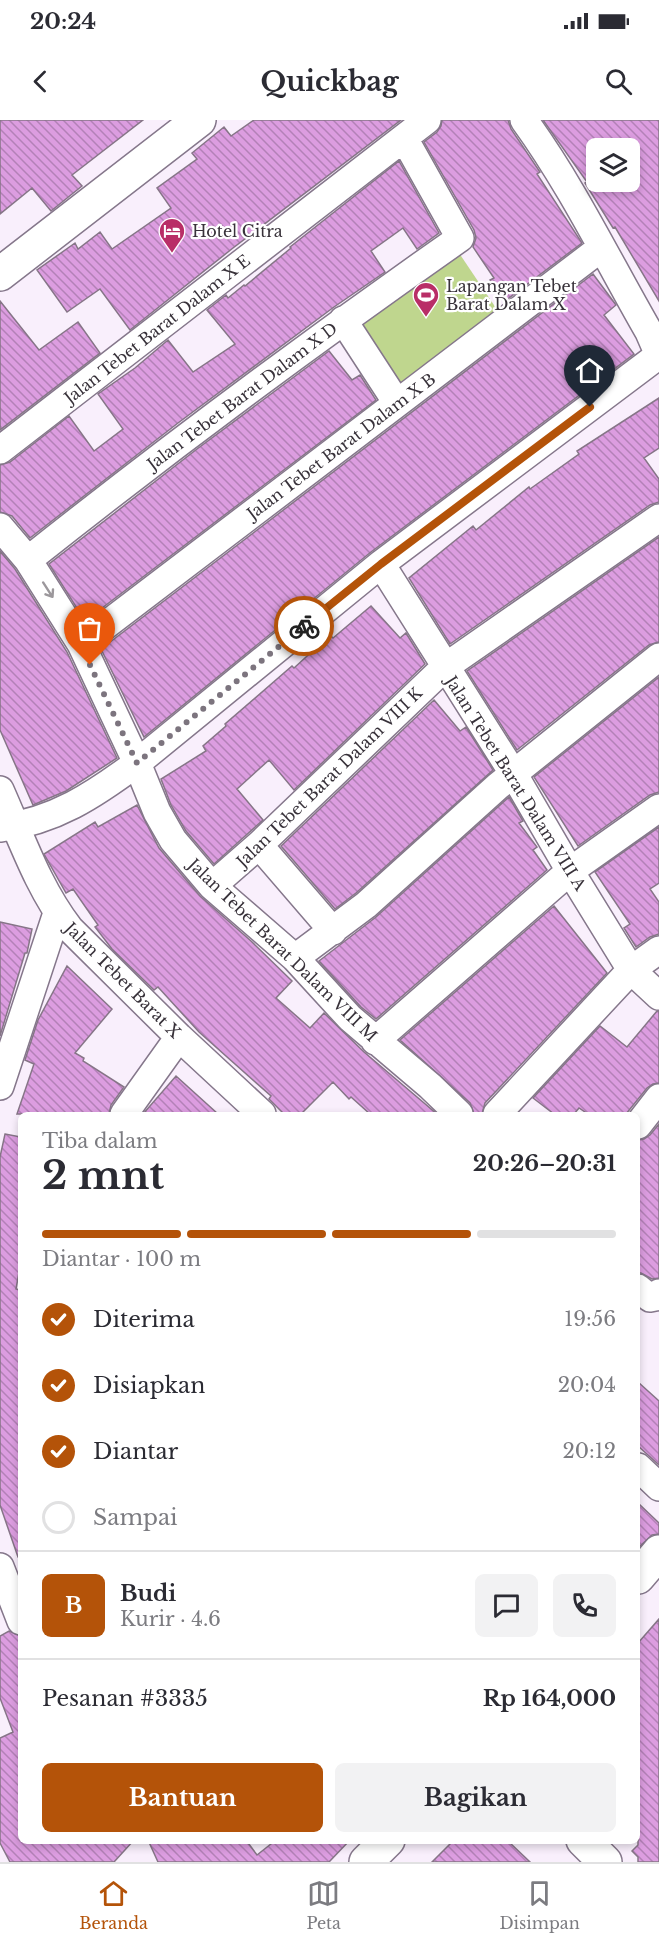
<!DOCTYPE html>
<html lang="id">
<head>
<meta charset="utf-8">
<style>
  body { margin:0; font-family:"Libre Baskerville",serif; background:#f2f2f3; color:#2b2b33; height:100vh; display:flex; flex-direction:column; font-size:22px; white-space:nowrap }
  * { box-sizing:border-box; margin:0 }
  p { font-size:20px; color:#7c7c81 }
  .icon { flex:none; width:33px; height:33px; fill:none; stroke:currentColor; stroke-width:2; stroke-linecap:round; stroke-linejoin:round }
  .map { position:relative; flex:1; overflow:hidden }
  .details { position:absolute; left:18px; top:992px; width:622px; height:732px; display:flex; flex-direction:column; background:#fff; border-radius:9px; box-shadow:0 3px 9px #0003 }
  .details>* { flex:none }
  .fabs { position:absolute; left:586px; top:18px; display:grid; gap:12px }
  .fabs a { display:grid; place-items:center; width:54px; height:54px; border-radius:9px; background:#fff; box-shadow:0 3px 9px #0003; font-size:30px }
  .pin { position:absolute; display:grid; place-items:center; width:51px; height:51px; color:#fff; margin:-62px -26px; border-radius:50% 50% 50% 0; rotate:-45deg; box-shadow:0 0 6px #0007 }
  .pin .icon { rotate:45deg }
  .courier { position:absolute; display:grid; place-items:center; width:60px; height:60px; margin:-30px; border:4px solid #b45309; border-radius:50%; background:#fff; color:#222; box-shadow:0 2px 8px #0007 }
  .summary em { font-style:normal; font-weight:800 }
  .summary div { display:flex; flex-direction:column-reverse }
  .summary { display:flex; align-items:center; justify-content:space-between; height:102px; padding:0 24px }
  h1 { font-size:39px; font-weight:800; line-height:45px }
  .bar { display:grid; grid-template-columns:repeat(4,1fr); gap:9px 6px; align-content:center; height:72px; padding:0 24px }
  .bar i { height:8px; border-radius:4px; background:#e1e1e2 }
  .bar .active { background:#b45309 }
  .bar p { grid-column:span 4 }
  .line { display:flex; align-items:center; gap:15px; padding:0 24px; border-top:2px solid #e1e1e2 }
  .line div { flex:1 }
  .round { display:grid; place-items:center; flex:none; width:63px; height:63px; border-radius:9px; background:#f2f2f3 }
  ol { padding:0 24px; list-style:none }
  li { display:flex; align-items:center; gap:18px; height:66px }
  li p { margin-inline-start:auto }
  li .icon { padding:6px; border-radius:50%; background:#b45309; color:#fff; stroke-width:4 }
  li:last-child { color:#7c7c81 }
  li i { width:33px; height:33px; border:3px solid #e1e1e2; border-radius:50% }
  .action { display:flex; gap:12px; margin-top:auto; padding:12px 24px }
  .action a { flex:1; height:69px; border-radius:9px; background:#b45309; color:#fff; font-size:24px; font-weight:800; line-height:69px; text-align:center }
  .action a+a { background:#f2f2f3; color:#2b2b33 }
  .status { display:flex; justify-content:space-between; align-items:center; height:42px; padding:0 30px; background:#fff; direction:ltr }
  .status svg { height:16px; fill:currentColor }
  header { display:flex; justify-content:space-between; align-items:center; height:78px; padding:0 24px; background:#fff; font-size:27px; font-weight:800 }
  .dock { display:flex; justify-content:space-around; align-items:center; height:84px; border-top:2px solid #e1e1e2; background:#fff; font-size:16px; color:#7c7c81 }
  .dock a { display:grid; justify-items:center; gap:3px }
  .dock .active { color:#b45309 }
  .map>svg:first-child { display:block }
  .green { fill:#bfd68e }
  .building { fill:url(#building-back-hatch); stroke:#867587; stroke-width:1.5; fill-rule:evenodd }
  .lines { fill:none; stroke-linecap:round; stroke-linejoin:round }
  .street-casing { stroke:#85778b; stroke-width:30 }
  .secondary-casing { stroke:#85778b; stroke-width:36 }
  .street { stroke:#fff; stroke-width:27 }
  .secondary { stroke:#fff; stroke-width:33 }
  .oneway { stroke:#9c989c }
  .done { stroke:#7c747e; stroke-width:6; stroke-dasharray:0 10.8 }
  .route { stroke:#b45309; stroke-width:8 }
  .labels { text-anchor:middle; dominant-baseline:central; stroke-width:4.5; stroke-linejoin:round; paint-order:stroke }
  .poi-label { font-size:16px; fill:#38323a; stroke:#fff; text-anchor:start }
  .street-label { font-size:16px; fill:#38323a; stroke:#fff }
</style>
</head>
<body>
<div class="status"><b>20:24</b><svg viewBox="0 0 49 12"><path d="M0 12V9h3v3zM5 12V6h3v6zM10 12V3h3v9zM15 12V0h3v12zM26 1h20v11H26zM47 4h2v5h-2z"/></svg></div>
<header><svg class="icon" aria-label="back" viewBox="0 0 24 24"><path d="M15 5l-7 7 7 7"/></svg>Quickbag<svg class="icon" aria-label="search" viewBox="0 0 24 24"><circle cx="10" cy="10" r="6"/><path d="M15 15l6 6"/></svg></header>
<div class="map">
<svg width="659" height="1742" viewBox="0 0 659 1742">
  <defs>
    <pattern id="building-back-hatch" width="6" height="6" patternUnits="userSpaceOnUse" patternTransform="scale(1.5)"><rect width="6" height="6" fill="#dc9de0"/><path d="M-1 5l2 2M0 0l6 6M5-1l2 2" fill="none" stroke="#b381b7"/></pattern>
  </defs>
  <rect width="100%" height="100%" fill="#f9effc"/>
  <!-- green -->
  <path class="green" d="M455 127 500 194 402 267 351 203Z"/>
  <!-- building -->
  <path class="building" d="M0 0H143L72 55 82 66 51 91 32 68 0 94Z
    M254 0H401L233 128 130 210 100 169 67 192 37 150 75 123 78 129 100 112 112 129 171 88 157 68 197 39 192 33 224 7 231 16Z
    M442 0H508L511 9 540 52 537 54 582 123 505 181 490 160 494 158 473 127 476 118 474 110 424 22 437 12 441 6Z
    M543 0H659V181L615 107 613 108 585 63 587 62ZM597 28H630V62H597Z
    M399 41 439 113 417 129 403 108 371 131 385 152 334 187 178 303 30 418 12 396 0 392V345L10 342 69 296 94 331 123 309 98 274 135 248 168 220 193 252 235 224 207 190 226 175 228 178 244 165 245 166 291 128 290 127Z
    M593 154 616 185 604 195 634 234 371 432 144 617 101 529Z
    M0 181 39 230 78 202 100 233 0 310Z
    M329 231 352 260 360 255 376 280 85 501 49 444 197 329Z
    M659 278V328L644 338 659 359V382L650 385 450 524 409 458 473 406 476 410 529 367 530 369 579 334 577 331Z
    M659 417V522L649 525 517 630 467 551Z
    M0 431 15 449 67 532 117 638 66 671 33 685 0 610Z
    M371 486 400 518 406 513 425 544 294 670 269 640 237 669 263 700 214 744 186 711 171 685 161 659 206 631 203 626 226 606 225 604 292 546 294 548 330 515 333 518Z
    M659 557V672L650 675 578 726 534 657Z
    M434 580 460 611 466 607 493 650 356 773 335 789 281 726Z
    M509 677 523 701 519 703 537 727 533 730 547 750 376 899 361 887 319 841 376 797Z
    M137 685 159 728 200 776 251 821 292 861 276 878 310 908 324 893 364 932 437 994H370L351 977 349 979 333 962 301 994H284L269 979 271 976 199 912 158 867 154 870 112 829 95 807 98 805 73 769 66 773 44 734 95 702 98 707Z
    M659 707V763L650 769 659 782V814L650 817 636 827 624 808 630 804 595 752Z
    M554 786 607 853 485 983 482 994H474L470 983 400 920Z
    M0 802 32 809 27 833H25L0 916Z
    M67 846 112 889 75 933 84 938 83 941 124 967 111 985 109 994H17L34 944 25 940 38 900Z
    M657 891H659V963L653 964 647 968 626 994H588L579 988 574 994H554L533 978 600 906 627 927Z
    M176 956 218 994H143Z
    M659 1004V1158L652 1159 641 1153H638V1020L644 1019 650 1015Z
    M5 1014 21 1017V1141L16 1169 21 1170V1437H18L0 1385V1037Z
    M638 1262 659 1281V1345L638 1326Z
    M638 1383 659 1403V1414L652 1415 638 1428Z
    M659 1499V1742H638V1737L632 1731 638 1725V1523Z
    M9 1511 21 1516V1720H134L114 1742H10L0 1723V1618L13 1612 0 1578V1516Z
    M148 1720H246L257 1735 276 1720H350L329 1742H158Z
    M454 1720H507L530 1742H432Z"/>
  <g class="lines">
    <!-- street casing -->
    <g class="street-casing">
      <path id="street" d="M524 0C572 66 608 141 649 212L659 235
        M343 200 397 283
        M0 330 427 0
        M0 407 28 440 81 524 137 643 157 692 173 720 212 766 295 838 350 898 430 966 459 994
        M28 440C169 328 313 221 460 118L404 18
        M381 444 513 653 570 751 631 850 659 876
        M81 524 601 128
        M0 670C21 717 38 768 70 809L179 917 262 994
        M0 708C55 701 94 675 137 643L381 444 659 235
        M259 725 333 811
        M212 766 259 725 445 547 659 398
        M295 838 366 785 498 666 659 537
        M375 921 570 751 659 688
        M0 966 57 793
        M124 994 179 917
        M497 994 631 850 659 830
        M638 1005 659 978
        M638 1168 650 1178 655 1177 659 1173
        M638 1347 659 1367
        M0 1447 21 1501"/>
    </g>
    <!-- secondary casing -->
    <g class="secondary-casing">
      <path id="secondary" d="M0 154 199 0
        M638 1457 659 1432
        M583 1720 605 1742
        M366 1742 388 1720"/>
    </g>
    <!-- street -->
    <use href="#street" class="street"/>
    <!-- secondary -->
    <use href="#secondary" class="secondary"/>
  </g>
  <!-- one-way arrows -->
  <defs><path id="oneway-shaft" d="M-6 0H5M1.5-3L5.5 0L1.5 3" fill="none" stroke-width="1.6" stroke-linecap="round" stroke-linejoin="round" transform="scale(1.5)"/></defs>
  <use class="oneway" href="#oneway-shaft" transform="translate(48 470) rotate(57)"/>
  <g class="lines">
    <!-- done -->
    <path class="done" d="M90 545 137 643 304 506"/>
    <!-- route -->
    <path class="route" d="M304 506 381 444 590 287"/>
  </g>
  <!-- icons -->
  <defs>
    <g id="hotel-pin" transform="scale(1.35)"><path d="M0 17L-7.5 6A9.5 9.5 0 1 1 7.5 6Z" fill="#b92e67" stroke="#fff"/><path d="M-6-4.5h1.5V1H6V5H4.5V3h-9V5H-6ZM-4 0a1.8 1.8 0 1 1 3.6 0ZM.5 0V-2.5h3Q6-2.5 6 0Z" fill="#fff"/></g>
    <g id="stadium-pin" transform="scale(1.35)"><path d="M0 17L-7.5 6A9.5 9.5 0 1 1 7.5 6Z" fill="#b92e67" stroke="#fff"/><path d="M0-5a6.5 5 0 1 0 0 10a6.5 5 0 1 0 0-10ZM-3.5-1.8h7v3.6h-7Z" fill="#fff"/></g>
  </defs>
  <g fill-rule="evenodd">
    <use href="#hotel-pin" x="172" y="111"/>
    <use href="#stadium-pin" x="426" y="175"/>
  </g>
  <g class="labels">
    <!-- poi labels -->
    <g class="poi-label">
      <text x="192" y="111">Hotel Citra</text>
      <text x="446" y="166">Lapangan Tebet<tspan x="446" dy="18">Barat Dalam X</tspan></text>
    </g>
    <!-- street labels -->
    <g class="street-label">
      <text transform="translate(157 209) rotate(-38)">Jalan Tebet Barat Dalam X E</text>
      <text transform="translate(242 276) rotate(-37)">Jalan Tebet Barat Dalam X D</text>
      <text transform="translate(341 326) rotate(-37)">Jalan Tebet Barat Dalam X B</text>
      <text transform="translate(329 657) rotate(-44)">Jalan Tebet Barat Dalam VIII K</text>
      <text transform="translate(516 663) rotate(58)">Jalan Tebet Barat Dalam VIII A</text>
      <text transform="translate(283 830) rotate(44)">Jalan Tebet Barat Dalam VIII M</text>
      <text transform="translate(123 860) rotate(45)">Jalan Tebet Barat X</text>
    </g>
  </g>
</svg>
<div class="fabs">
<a><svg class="icon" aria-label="layers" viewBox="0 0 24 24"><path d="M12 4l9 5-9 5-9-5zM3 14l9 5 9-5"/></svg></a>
</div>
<div class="pin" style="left:90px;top:545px;background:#ea580c"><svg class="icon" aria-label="bag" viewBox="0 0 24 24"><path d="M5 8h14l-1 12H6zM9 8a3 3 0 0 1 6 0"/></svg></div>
<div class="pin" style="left:590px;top:287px;background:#1f2937"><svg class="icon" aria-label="home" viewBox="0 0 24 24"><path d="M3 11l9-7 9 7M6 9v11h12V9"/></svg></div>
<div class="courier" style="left:304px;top:506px"><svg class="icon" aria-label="bike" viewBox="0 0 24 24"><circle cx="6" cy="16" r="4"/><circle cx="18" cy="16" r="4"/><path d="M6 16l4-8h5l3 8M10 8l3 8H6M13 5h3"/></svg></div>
<section class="details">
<div class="summary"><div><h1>2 mnt</h1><p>Tiba dalam</p></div><em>20:26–20:31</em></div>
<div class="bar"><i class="active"></i><i class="active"></i><i class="active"></i><i></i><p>Diantar · 100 m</p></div>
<ol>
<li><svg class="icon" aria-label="check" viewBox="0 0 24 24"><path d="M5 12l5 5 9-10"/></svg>Diterima<p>19:56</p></li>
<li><svg class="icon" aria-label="check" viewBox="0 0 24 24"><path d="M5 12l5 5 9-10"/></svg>Disiapkan<p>20:04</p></li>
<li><svg class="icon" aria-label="check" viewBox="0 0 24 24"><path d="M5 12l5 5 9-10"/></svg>Diantar<p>20:12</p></li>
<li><i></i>Sampai</li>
</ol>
<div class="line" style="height:108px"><b class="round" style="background:#b45309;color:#fff">B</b><div><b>Budi</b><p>Kurir · 4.6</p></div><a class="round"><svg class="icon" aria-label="chat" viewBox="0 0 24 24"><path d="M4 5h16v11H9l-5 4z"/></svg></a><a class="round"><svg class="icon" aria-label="phone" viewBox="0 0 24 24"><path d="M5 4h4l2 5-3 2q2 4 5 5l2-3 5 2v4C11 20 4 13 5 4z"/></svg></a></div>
<div class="line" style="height:78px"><div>Pesanan #3335</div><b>Rp 164,000</b></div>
<div class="action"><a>Bantuan</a><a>Bagikan</a></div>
</section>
</div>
<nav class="dock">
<a class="active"><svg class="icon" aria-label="home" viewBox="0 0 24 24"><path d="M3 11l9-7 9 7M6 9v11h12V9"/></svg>Beranda</a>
<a><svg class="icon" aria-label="map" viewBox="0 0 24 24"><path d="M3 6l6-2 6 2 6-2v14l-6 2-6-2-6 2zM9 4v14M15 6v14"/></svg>Peta</a>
<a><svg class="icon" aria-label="saved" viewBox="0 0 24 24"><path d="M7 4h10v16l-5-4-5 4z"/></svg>Disimpan</a>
</nav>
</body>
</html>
